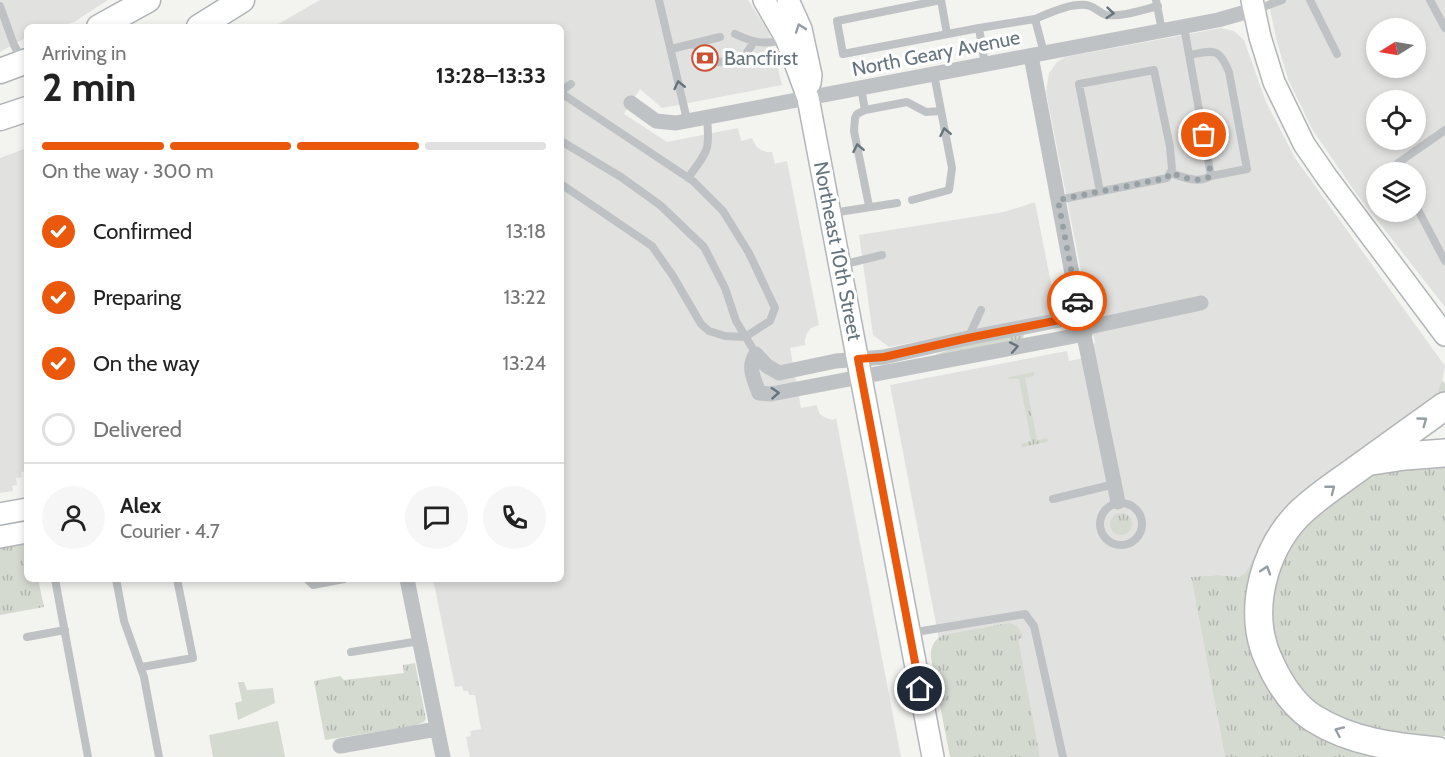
<!DOCTYPE html>
<html lang="en">
<head>
<meta charset="utf-8">
<style>
  body { margin:0; font-family:Cabin,sans-serif; background:#f6f6f6; color:#222; height:100vh; display:flex; flex-direction:column; font-size:22px; white-space:nowrap }
  * { box-sizing:border-box; margin:0 }
  p { font-size:20px; color:#767676 }
  .icon { flex:none; width:33px; height:33px; fill:none; stroke:currentColor; stroke-width:2; stroke-linecap:round; stroke-linejoin:round }
  .map { position:relative; flex:1; overflow:hidden }
  .details { position:absolute; left:24px; top:24px; width:540px; height:558px; display:flex; flex-direction:column; background:#fff; border-radius:9px; box-shadow:0 3px 9px #0003 }
  .details>* { flex:none }
  .needle { width:39px; rotate:259deg }
  .fabs { position:absolute; left:1366px; top:18px; display:grid; gap:12px }
  .fabs a { display:grid; place-items:center; width:60px; height:60px; border-radius:50%; background:#fff; box-shadow:0 3px 9px #0003; font-size:30px }
  .pin { position:absolute; display:grid; place-items:center; width:51px; height:51px; color:#fff; margin:-26px; border:3px solid #fff; border-radius:50%; box-shadow:0 2px 6px #0007 }
  .courier { position:absolute; display:grid; place-items:center; width:60px; height:60px; margin:-30px; border:4px solid #ea580c; border-radius:50%; background:#fff; color:#222; box-shadow:0 2px 8px #0007 }
  .headline em { font-style:normal; font-weight:700 }
  .headline div { display:flex; flex-direction:column-reverse }
  .headline { display:flex; align-items:center; justify-content:space-between; height:102px; padding:0 18px }
  h1 { font-size:39px; font-weight:700; line-height:45px }
  .bar { display:grid; grid-template-columns:repeat(4,1fr); gap:9px 6px; align-content:center; height:72px; padding:0 18px }
  .bar i { height:8px; border-radius:4px; background:#e0e0e0 }
  .bar .selected { background:#ea580c }
  .bar p { grid-column:span 4 }
  .line { display:flex; align-items:center; gap:15px; padding:0 18px; border-top:2px solid #e0e0e0 }
  .line div { flex:1 }
  .round { display:grid; place-items:center; flex:none; width:63px; height:63px; border-radius:32px; background:#f6f6f6 }
  ol { padding:0 18px; list-style:none }
  li { display:flex; align-items:center; gap:18px; height:66px }
  li p { margin-inline-start:auto }
  li .icon { padding:6px; border-radius:50%; background:#ea580c; color:#fff; stroke-width:4 }
  li:last-child { color:#767676 }
  li i { width:33px; height:33px; border:3px solid #e0e0e0; border-radius:50% }
  .map>svg:first-child { display:block }
  .built { fill:#e1e2e0; fill-rule:evenodd }
  .grass { fill:url(#grass-tufts) }
  .park { fill:#d5dad1 }
  .lines { fill:none; stroke-linecap:round; stroke-linejoin:round }
  .secondary-casing { stroke:#b1b6b9; stroke-width:24 }
  .primary-casing { stroke:#b0b4b7; stroke-width:27 }
  .highway-casing { stroke:#b2b5b7; stroke-width:30 }
  .lane { stroke:#bfc2c4; stroke-width:8 }
  .street { stroke:#bfc2c4; stroke-width:15 }
  .secondary { stroke:#fff; stroke-width:21 }
  .primary { stroke:#fff; stroke-width:24 }
  .highway { stroke:#fff; stroke-width:27 }
  .oneway { stroke:#66747d }
  .oneway2 { stroke:#949ea4 }
  .done { stroke:#97a0a5; stroke-width:6; stroke-dasharray:0 10.8 }
  .route { stroke:#ea580c; stroke-width:8 }
  .labels { text-anchor:middle; dominant-baseline:central; stroke-width:6; stroke-linejoin:round; paint-order:stroke }
  .street-label { font-size:20px; fill:#66747d; stroke:#fff }
  .poi-label { font-size:20px; fill:#66747d; stroke:#fff; text-anchor:start }
</style>
</head>
<body>
<div class="map">
<svg width="1445" height="757" viewBox="0 0 1445 757">
  <defs>
    <pattern id="grass-tufts" width="24" height="20" patternUnits="userSpaceOnUse" patternTransform="scale(1.5)"><rect width="24" height="20" fill="#d5dad1"/><path d="M3 7l-1-3M5 7V3M7 7l1-3M15 17l-1-3M17 17v-4M19 17l1-3" fill="none" stroke="#b1b5af"/></pattern>
  </defs>
  <rect width="100%" height="100%" fill="#f3f3f0"/>
  <!-- built -->
  <path class="built" d="M0 0H108L74 22 57 27H27V37L0 52Z
    M320 0H748L769 32 782 85 662 108 640 89 624 114 667 142 738 128 741 141 752 138 756 146 759 149 767 152H772L775 164 787 161 819 325 811 328 807 333 805 339V345L790 348 801 408 817 405 819 413 824 417 832 420 836 418 901 757H470L466 737 471 736 470 731 481 729 475 695H469L468 691H463L462 686 455 687 433 579H561V27H273Z
    M1268 0H1445V307L1355 192 1312 129 1288 79 1277 42ZM1377 28H1416V68H1377ZM1377 100H1416V140H1377ZM1377 172H1416V212H1377Z
    M1221 28 1234 31 1244 40 1266 102 1295 158 1445 366 1441 387 1436 398 1274 526 1245 573 1239 577 1218 575 1191 577 1225 757H981L939 639 890 385 1067 351 1069 361 1088 357V348L1095 343 1046 92 1049 73 1057 62 1065 57Z
    M27 148V471L21 472 22 477 16 478 17 485 12 486 13 491 0 493V158Z
    M1035 202 1057 314 889 347 873 335 859 235 1004 212Z"/>
  <!-- grass -->
  <path class="grass" d="M1024 334 1023 339 932 356 968 343Z
    M1034 372V376L1025 378 1037 440 1047 438 1048 440 1047 442 1022 447 1021 444 1031 441 1019 379H1008L1009 377Z
    M1442 380 1445 384V396L1275 534 1267 674 1395 757H1225L1191 577 1218 575 1239 577 1245 573 1274 526 1436 398Z
    M1445 459V736L1425 739H1399L1323 715 1279 665 1268 593 1300 526 1370 475Z
    M1110 524a11 11 0 1 1 22 0a11 11 0 1 1-22 0Z
    M27 539V579H38L44 607 0 615V544Z
    M1008 623C1017 624 1021 629 1023 638L1018 639 1040 757H950L931 658C930 647 934 640 943 635Z
    M415 663 426 719 424 722 413 726 325 740 314 681 340 676 344 680 404 673 403 665Z"/>
  <!-- park -->
  <path class="park" d="M238 682H244L247 690 273 688 275 703 238 720 235 703 242 701Z
    M278 721 285 757H213L209 735Z"/>
  <g class="lines">
    <!-- secondary casing -->
    <g class="secondary-casing">
      <path id="secondary" d="M764 0 786 38 808 98 933 757
        M788 0 801 29 811 75 810 83
        M1252 0 1260 37 1274 82 1304 144 1326 176 1445 335
        M0 514 27 509
        M0 537 27 532"/>
    </g>
    <!-- primary casing -->
    <g class="primary-casing">
      <path id="primary" d="M99 27 148 0
        M199 27 242 0
        M0 71 27 61
        M0 118 27 109"/>
    </g>
    <!-- highway casing -->
    <g class="highway-casing">
      <path id="highway" d="M1372 461 1405 456 1445 453
        M1438 751C1394 747 1351 742 1313 718 1296 707 1284 690 1275 673 1271 665 1267 657 1264 648 1250 604 1265 551 1296 517 1312 500 1334 486 1353 472 1384 450 1414 428 1445 406"/>
    </g>
    <!-- lane -->
    <path class="lane" d="M659 0 687 120
      M1156 0 1162 31
      M1310 0 1337 54
      M1430 0 1445 28
      M0 6 14 45 22 60
      M1255 10 1282 0
      M1035 19C1049 13 1075 1 1090 6 1096 8 1100 13 1106 15 1122 17 1142 10 1158 6
      M735 34C752 42 766 46 784 39
      M947 34 941 0 837 21 843 54 979 28
      M693 44 718 62 743 59 753 43
      M671 49 720 37
      M1189 55C1214 51 1218 46 1229 72L1247 169 1211 176
      M985 65 979 28 1035 19 1044 53
      M861 88 865 110
      M561 91 571 84
      M561 93 693 181 723 211 749 253 775 308 770 321 745 337 725 336 709 331 701 324 673 276 652 246 561 184
      M561 141 621 177 660 205 704 247 725 288 736 321 756 354
      M1398 172V163L1445 130
      M1170 173C1184 177 1197 184 1211 176L1184 27
      M688 178C708 150 710 152 707 117
      M912 200 949 190 952 168 934 74
      M1058 200 1167 178 1172 170 1170 147 1154 70 1079 84 1100 191
      M869 206 854 131 855 118 857 114 865 110 907 102 926 112 941 111
      M1416 206 1445 261
      M832 213 897 203
      M841 265 882 255
      M968 338 981 310
      M1053 499 1115 484
      M1100 524a21 21 0 1 1 42 0a21 21 0 1 1-42 0Z
      M55 579 88 757
      M116 579 124 621 144 677 159 757
      M307 579 313 585 344 579
      M910 633 1025 614 1034 626 1063 757
      M27 637 65 630
      M351 652 420 641
      M142 667 193 658 177 579"/>
    <!-- street -->
    <path class="street" d="M1031 56 1080 316 1118 502
      M631 103 656 121 676 123 1218 20 1253 10
      M1080 316 968 338 884 357 836 361 779 373 767 366 756 354C747 367 754 379 759 393L771 394 1085 334
      M1084 328 1201 303
      M407 579 443 757
      M340 746 437 729"/>
    <!-- secondary -->
    <use href="#secondary" class="secondary"/>
    <!-- primary -->
    <use href="#primary" class="primary"/>
    <!-- highway -->
    <use href="#highway" class="highway"/>
  </g>
  <!-- one-way arrows -->
  <defs><path id="oneway-chevron" d="M-2-3.5L2.5 0L-2 3.5" fill="none" stroke-width="1.6" stroke-linecap="round" stroke-linejoin="round" transform="scale(1.5)"/></defs>
  <g class="oneway">
    <use href="#oneway-chevron" transform="translate(1110 13) rotate(5)"/>
    <use href="#oneway-chevron" transform="translate(679 85) rotate(-103)"/>
    <use href="#oneway-chevron" transform="translate(945 132) rotate(-101)"/>
    <use href="#oneway-chevron" transform="translate(858 148) rotate(-101)"/>
    <use href="#oneway-chevron" transform="translate(1014 347) rotate(-11)"/>
    <use href="#oneway-chevron" transform="translate(775 393) rotate(-4)"/>
  </g>
  <g class="oneway2">
    <use href="#oneway-chevron" transform="translate(800 28) rotate(-109)"/>
    <use href="#oneway-chevron" transform="translate(1423 421) rotate(-36)"/>
    <use href="#oneway-chevron" transform="translate(1331 489) rotate(-38)"/>
    <use href="#oneway-chevron" transform="translate(1266 570) rotate(-72)"/>
    <use href="#oneway-chevron" transform="translate(1339 731) rotate(-156)"/>
  </g>
  <g class="lines">
    <!-- done -->
    <path class="done" d="M1077 301 1058 200 1167 178 1170 173C1184 177 1197 184 1211 176L1204 135"/>
    <!-- route -->
    <path class="route" d="M920 689 858 359 884 357 968 338 1080 316 1077 301"/>
  </g>
  <!-- icons -->
  <defs>
    <g id="bank-ring" transform="scale(1.35)"><circle r="9.5" fill="#fff" stroke="#ce5035" stroke-width="1.5"/><path d="M-6-4H6V4H-6ZM0-2.3a2.3 2.3 0 1 0 0 4.6a2.3 2.3 0 1 0 0-4.6Z" fill="#ce5035"/></g>
  </defs>
  <g fill-rule="evenodd">
    <use href="#bank-ring" x="705" y="58"/>
  </g>
  <g class="labels">
    <!-- street labels -->
    <g class="street-label">
      <text transform="translate(936 53) rotate(-11)">North Geary Avenue</text>
      <text transform="translate(838 251) rotate(79)">Northeast 10th Street</text>
    </g>
    <!-- poi labels -->
    <g class="poi-label">
      <text x="724" y="58">Bancfirst</text>
    </g>
  </g>
</svg>
<div class="fabs">
<a><svg class="needle" viewBox="-14 -14 28 28"><path d="M0-13l5 13h-10z" fill="#e53935"/><path d="M0 13l5-13h-10z" fill="#767676"/></svg></a>
<a><svg class="icon" aria-label="locate" viewBox="0 0 24 24"><circle cx="12" cy="12" r="6"/><path d="M12 2v4M12 18v4M2 12h4M18 12h4"/></svg></a>
<a><svg class="icon" aria-label="layers" viewBox="0 0 24 24"><path d="M12 4l9 5-9 5-9-5zM3 14l9 5 9-5"/></svg></a>
</div>
<div class="pin" style="left:1204px;top:135px;background:#ea580c"><svg class="icon" aria-label="bag" viewBox="0 0 24 24"><path d="M5 8h14l-1 12H6zM9 8a3 3 0 0 1 6 0"/></svg></div>
<div class="pin" style="left:920px;top:689px;background:#1f2937"><svg class="icon" aria-label="home" viewBox="0 0 24 24"><path d="M3 11l9-7 9 7M6 9v11h12V9"/></svg></div>
<div class="courier" style="left:1077px;top:301px"><svg class="icon" aria-label="car" viewBox="0 0 24 24"><path d="M5 17H2v-5l4-1 3-4h7l3 4 3 1v5h-3M9 17h6M6 11h13"/><circle cx="7" cy="17" r="2"/><circle cx="17" cy="17" r="2"/></svg></div>
<section class="details">
<div class="headline"><div><h1>2 min</h1><p>Arriving in</p></div><em>13:28–13:33</em></div>
<div class="bar"><i class="selected"></i><i class="selected"></i><i class="selected"></i><i></i><p>On the way · 300 m</p></div>
<ol>
<li><svg class="icon" aria-label="check" viewBox="0 0 24 24"><path d="M5 12l5 5 9-10"/></svg>Confirmed<p>13:18</p></li>
<li><svg class="icon" aria-label="check" viewBox="0 0 24 24"><path d="M5 12l5 5 9-10"/></svg>Preparing<p>13:22</p></li>
<li><svg class="icon" aria-label="check" viewBox="0 0 24 24"><path d="M5 12l5 5 9-10"/></svg>On the way<p>13:24</p></li>
<li><i></i>Delivered</li>
</ol>
<div class="line" style="height:108px"><a class="round"><svg class="icon" aria-label="person" viewBox="0 0 24 24"><circle cx="12" cy="8" r="4"/><path d="M4 21q1-7 8-7t8 7"/></svg></a><div><b>Alex</b><p>Courier · 4.7</p></div><a class="round"><svg class="icon" aria-label="chat" viewBox="0 0 24 24"><path d="M4 5h16v11H9l-5 4z"/></svg></a><a class="round"><svg class="icon" aria-label="phone" viewBox="0 0 24 24"><path d="M5 4h4l2 5-3 2q2 4 5 5l2-3 5 2v4C11 20 4 13 5 4z"/></svg></a></div>
</section>
</div>
</body>
</html>
